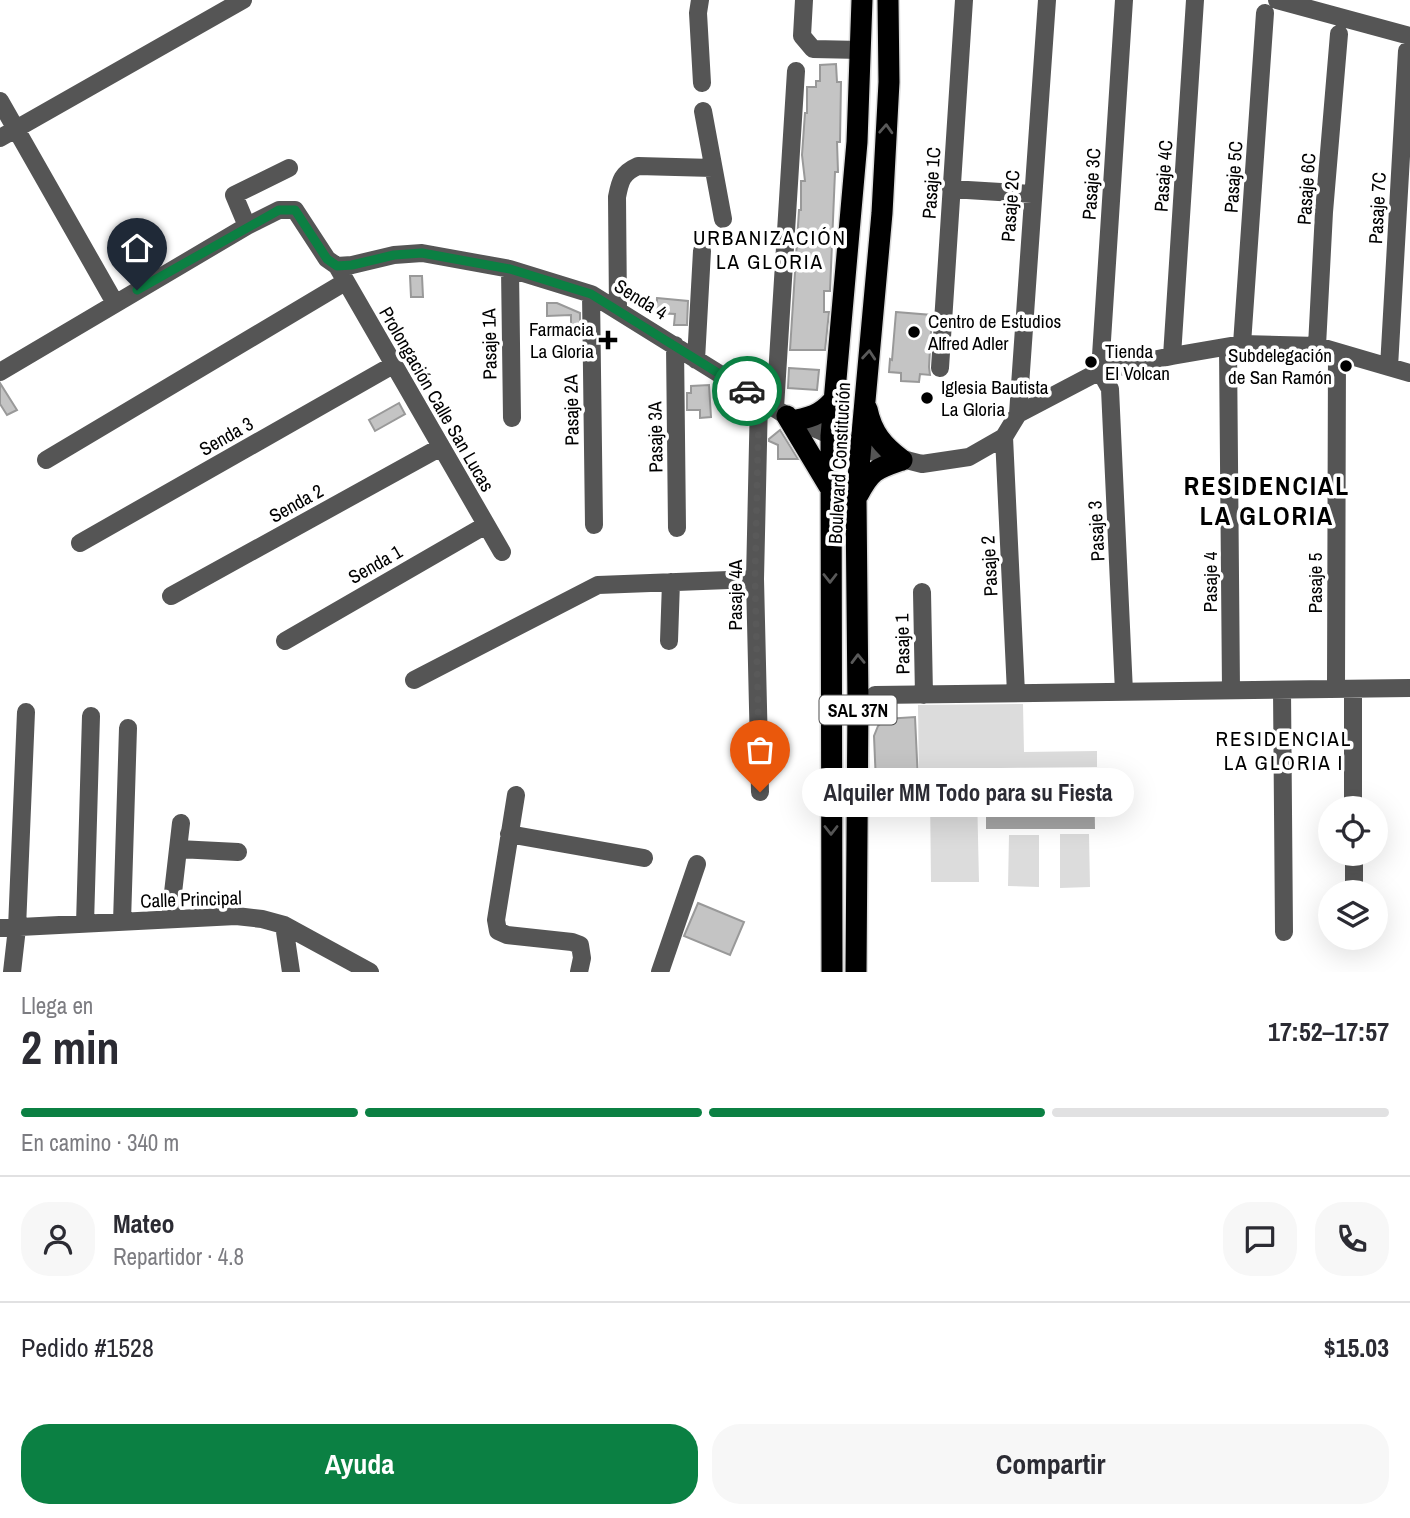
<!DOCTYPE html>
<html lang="es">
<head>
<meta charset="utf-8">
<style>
  body { margin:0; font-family:"Archivo Narrow",sans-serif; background:#f7f7f7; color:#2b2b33; height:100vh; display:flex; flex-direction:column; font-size:26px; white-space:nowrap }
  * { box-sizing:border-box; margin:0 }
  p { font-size:23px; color:#7c7c81 }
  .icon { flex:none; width:38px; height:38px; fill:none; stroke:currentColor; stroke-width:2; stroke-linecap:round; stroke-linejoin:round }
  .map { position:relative; height:972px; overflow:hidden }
  .side { display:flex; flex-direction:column; background:#fff; flex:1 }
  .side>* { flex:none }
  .controls { position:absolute; left:1318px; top:796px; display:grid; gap:14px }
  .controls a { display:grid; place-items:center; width:70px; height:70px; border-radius:50%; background:#fff; box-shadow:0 7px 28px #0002; font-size:35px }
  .pin { position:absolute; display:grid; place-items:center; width:60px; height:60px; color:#fff; margin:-72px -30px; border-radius:50% 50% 50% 0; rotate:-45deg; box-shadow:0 0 7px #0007 }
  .pin .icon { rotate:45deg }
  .courier { position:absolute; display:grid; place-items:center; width:70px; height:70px; margin:-35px; border:5px solid #0b8043; border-radius:50%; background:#fff; color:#222; box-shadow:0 2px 9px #0007 }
  .bubble { position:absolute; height:49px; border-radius:24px; background:#fff; box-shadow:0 7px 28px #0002; font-size:23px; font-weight:700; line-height:49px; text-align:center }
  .headline em { font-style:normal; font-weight:700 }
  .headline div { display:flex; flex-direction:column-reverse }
  .headline { display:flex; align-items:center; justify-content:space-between; height:119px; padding:0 21px }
  h1 { font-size:46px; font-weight:700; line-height:52px }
  .bar { display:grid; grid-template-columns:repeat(4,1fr); gap:10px 7px; align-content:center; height:84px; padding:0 21px }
  .bar i { height:9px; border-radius:5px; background:#e1e1e2 }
  .bar .selected { background:#0b8043 }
  .bar p { grid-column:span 4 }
  .line { display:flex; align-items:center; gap:18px; padding:0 21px; border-top:2px solid #e1e1e2 }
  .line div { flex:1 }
  .round { display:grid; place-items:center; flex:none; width:74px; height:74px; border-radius:28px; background:#f7f7f7 }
  .button { display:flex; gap:14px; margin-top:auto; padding:14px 21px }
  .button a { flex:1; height:80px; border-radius:28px; background:#0b8043; color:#fff; font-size:28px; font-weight:700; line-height:80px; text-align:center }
  .button a+a { background:#f7f7f7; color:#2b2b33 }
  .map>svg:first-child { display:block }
  .green { fill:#dcdcdc }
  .water { fill:#a3a3a3 }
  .building { fill:#c4c4c4; stroke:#999; stroke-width:2 }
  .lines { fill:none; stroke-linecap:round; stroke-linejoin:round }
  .highway-casing { stroke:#dbdbdb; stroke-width:24 }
  .minor { stroke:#555; stroke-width:18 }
  .highway { stroke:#000; stroke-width:21 }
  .oneway { stroke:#595959 }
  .done { stroke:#595959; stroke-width:7; stroke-dasharray:0 12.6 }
  .route { stroke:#0b8043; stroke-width:9 }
  .poi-dot { fill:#000; stroke:#fff; stroke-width:2.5 }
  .labels { text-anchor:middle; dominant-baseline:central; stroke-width:7; stroke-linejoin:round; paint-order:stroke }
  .shield { fill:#fff; stroke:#4c4c4c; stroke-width:2 }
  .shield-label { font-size:18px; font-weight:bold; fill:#000 }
  .street-label { font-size:19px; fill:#000; stroke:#fff }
  .poi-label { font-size:19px; fill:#000; stroke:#fff; text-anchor:start }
  .neighbourhood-label { font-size:21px; letter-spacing:2px; fill:#000; stroke:#fff }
  .district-label { font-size:26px; font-weight:bold; letter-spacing:2px; fill:#000; stroke:#fff }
</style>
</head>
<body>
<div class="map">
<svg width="1410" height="972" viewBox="0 0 1410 972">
  <rect width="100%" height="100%" fill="#fff"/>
  <!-- green -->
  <path class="green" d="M1023 704 1024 752 1097 751V767L999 768 989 787H919L918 705Z
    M977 793 979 882H931L930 794Z
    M1060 834H1089L1090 887 1060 888Z
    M1009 835H1039V887L1008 886Z"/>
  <!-- water -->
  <path class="water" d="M1094 770 1095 829H986V794L1002 771Z"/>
  <!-- building -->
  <path class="building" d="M836 64 837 82H841L840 142H837L838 172H835L830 291H824V312H829L825 350H790L799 210H801V181H805L802 155 805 113H807V87H816V81H820V65Z
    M410 276H422L423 297H411Z
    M657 298 688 301 687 325H674L675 314 656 313Z
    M547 303H557L580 313V327H571V315L547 316Z
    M896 312 932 315 929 367 930 375 920 374 919 382 901 381V373L889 372 890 359 892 360Z
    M789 368 819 370 817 390 788 388Z
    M0 383 17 410 7 415 0 404Z
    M709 385 711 417 700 418V410H687V393H691V386Z
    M399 403 405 414 375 431 369 420Z
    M780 430 798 459H778V445L769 441V439Z
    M915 717 918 781 876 783 874 736 878 726 885 719Z
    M698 903 744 922 730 955 684 936Z"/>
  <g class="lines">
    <!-- highway casing -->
    <g class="highway-casing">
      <path id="highway" d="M867 409C872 433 883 446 902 460
        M787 416 829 486
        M796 420C815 417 825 411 836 397
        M858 495C871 470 876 469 902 460
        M832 972 831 436 857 142 862 0
        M856 972 858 703 856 500 882 213 889 82 888 0"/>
    </g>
    <!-- minor -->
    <path class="minor" d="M700 0 698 13 702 83
      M804 0 802 36 813 49 861 50
      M1124 0 1100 371 1110 389 1124 692
      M1277 0 1410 36
      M0 101 115 303
      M703 111 723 219
      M0 138 243 0
      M951 189 1032 194
      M247 226 234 195 289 168
      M337 266 352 265 394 255 422 253 510 269 591 294 787 416 859 448 922 464 969 457 1004 437 1018 414 1100 371 1172 356 1242 344 1317 346 1410 373
      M510 269 512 418
      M591 294 594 525
      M618 309 617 197C620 181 622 173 638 166L713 168
      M1242 344 1265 13
      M675 345 677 528
      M1317 346 1324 212 1339 34
      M1228 348 1231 690
      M1172 356 1195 0
      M696 360 702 251
      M1389 367 1407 51
      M940 368 964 0
      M0 372 247 226 279 210H295L327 259 337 266 502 552
      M759 399 755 579 760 792
      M775 408 796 71
      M1018 414 1047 0
      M1004 437 1016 693
      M46 460 345 282
      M80 543 393 365
      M922 592 924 695
      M171 596 441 447
      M285 641 486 525
      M669 641 671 582
      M414 680 598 585 755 579
      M1336 689 1337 352
      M1353 689V808
      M1282 690 1284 932
      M875 695 1410 688
      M516 795 496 920 498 931 507 935 572 942 580 945 582 958 579 972
      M509 834 644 858
      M178 849 238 852
      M1354 854V892
      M170 919 181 823
      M122 922 128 728
      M85 924 91 716
      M284 925 291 972
      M0 928 236 916 262 919 284 925 370 972
      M12 972 17 928 26 712
      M660 972 697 864"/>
    <!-- highway -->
    <use href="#highway" class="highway"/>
  </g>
  <!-- one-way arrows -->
  <defs><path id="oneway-chevron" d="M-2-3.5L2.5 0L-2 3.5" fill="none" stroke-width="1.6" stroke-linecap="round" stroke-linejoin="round" transform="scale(1.75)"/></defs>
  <g class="oneway">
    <use href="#oneway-chevron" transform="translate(886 129) rotate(-87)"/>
    <use href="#oneway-chevron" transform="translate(869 355) rotate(-85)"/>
    <use href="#oneway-chevron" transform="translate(830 578) rotate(90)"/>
    <use href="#oneway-chevron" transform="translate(858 659) rotate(-91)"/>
    <use href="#oneway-chevron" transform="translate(831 830) rotate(90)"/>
  </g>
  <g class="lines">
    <!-- done -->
    <path class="done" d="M747 391 759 399 755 579 760 792"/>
    <!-- route -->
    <path class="route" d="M137 290 279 210H295L327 259 337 266 352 265 394 255 422 253 510 269 591 294 747 391"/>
  </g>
  <!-- markers -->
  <g class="poi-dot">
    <circle cx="914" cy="332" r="7"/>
    <path d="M604.5 329.5h7v7h7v7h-7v7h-7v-7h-7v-7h7z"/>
    <circle cx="1091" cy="362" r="7"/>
    <circle cx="1346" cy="366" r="7"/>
    <circle cx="927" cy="398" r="7"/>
  </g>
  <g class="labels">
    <!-- shield labels -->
    <rect class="shield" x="819.5" y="695.5" width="77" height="29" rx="5"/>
    <g class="shield-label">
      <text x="858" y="710">SAL 37N</text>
    </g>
    <!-- street labels -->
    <g class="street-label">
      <text transform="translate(1163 176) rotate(-86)">Pasaje 4C</text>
      <text transform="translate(1233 177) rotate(-86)">Pasaje 5C</text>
      <text transform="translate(931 183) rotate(-86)">Pasaje 1C</text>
      <text transform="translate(1091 184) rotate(-86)">Pasaje 3C</text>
      <text transform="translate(1306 189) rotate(-86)">Pasaje 6C</text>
      <text transform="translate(1010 206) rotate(-86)">Pasaje 2C</text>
      <text transform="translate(1377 208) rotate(-87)">Pasaje 7C</text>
      <text transform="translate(641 299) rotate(32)">Senda 4</text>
      <text transform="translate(489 344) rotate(-91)">Pasaje 1A</text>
      <text transform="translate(437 399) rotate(60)">Prolongación Calle San Lucas</text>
      <text transform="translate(571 410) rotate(-91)">Pasaje 2A</text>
      <text transform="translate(226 436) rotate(-30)">Senda 3</text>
      <text transform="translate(655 437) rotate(-91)">Pasaje 3A</text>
      <text transform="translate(839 463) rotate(-87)">Boulevard Constitución</text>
      <text transform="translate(296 503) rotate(-29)">Senda 2</text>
      <text transform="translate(1096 531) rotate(-93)">Pasaje 3</text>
      <text transform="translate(375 564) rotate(-30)">Senda 1</text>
      <text transform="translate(989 566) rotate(-93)">Pasaje 2</text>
      <text transform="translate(1210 582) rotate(-90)">Pasaje 4</text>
      <text transform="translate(1315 583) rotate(-90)">Pasaje 5</text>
      <text transform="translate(735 595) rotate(-90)">Pasaje 4A</text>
      <text transform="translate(902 644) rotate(-91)">Pasaje 1</text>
      <text transform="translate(191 899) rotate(-2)">Calle Principal</text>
    </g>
    <!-- poi labels -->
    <g class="poi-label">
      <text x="928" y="321">Centro de Estudios<tspan x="928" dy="22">Alfred Adler</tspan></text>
      <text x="594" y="329" text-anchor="end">Farmacia<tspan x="594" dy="22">La Gloria</tspan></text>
      <text x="1105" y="351">Tienda<tspan x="1105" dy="22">El Volcan</tspan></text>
      <text x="1332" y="355" text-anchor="end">Subdelegación<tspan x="1332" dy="22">de San Ramón</tspan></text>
      <text x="941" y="387">Iglesia Bautista<tspan x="941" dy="22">La Gloria</tspan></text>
    </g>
    <!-- neighbourhood labels -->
    <g class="neighbourhood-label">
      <text x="770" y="237">URBANIZACIÓN<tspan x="770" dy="24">LA GLORIA</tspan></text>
      <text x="1284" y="738">RESIDENCIAL<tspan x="1284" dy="24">LA GLORIA I</tspan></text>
    </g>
    <!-- district labels -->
    <g class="district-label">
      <text x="1267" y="485">RESIDENCIAL<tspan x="1267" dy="30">LA GLORIA</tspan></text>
    </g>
  </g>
</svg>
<div class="controls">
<a><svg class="icon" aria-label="locate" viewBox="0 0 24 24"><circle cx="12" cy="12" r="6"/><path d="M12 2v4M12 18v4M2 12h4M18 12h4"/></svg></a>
<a><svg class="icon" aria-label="layers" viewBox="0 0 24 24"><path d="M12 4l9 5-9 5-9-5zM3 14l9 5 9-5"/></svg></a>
</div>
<div class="pin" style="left:760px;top:792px;background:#ea580c"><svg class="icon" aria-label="bag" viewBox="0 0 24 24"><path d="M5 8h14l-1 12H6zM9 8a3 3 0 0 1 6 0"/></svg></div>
<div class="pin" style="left:137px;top:290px;background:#1f2937"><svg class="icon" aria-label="home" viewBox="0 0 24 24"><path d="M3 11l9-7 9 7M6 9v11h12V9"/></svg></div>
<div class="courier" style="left:747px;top:391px"><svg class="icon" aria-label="car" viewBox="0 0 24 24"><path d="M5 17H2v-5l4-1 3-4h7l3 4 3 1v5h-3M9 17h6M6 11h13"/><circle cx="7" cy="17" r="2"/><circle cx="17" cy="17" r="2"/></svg></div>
<div class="bubble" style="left:802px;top:768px;width:332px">Alquiler MM Todo para su Fiesta</div>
</div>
<section class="side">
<div class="headline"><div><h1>2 min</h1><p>Llega en</p></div><em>17:52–17:57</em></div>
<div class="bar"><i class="selected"></i><i class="selected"></i><i class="selected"></i><i></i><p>En camino · 340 m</p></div>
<div class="line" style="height:126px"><a class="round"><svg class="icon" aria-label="person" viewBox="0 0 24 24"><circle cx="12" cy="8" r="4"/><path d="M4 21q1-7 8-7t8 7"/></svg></a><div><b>Mateo</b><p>Repartidor · 4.8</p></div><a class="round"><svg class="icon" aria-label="chat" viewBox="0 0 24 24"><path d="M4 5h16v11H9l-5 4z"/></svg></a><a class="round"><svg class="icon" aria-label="phone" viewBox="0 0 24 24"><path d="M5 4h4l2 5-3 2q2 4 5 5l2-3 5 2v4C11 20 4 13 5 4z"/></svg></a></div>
<div class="line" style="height:91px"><div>Pedido #1528</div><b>$15.03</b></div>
<div class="button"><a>Ayuda</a><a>Compartir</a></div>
</section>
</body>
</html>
